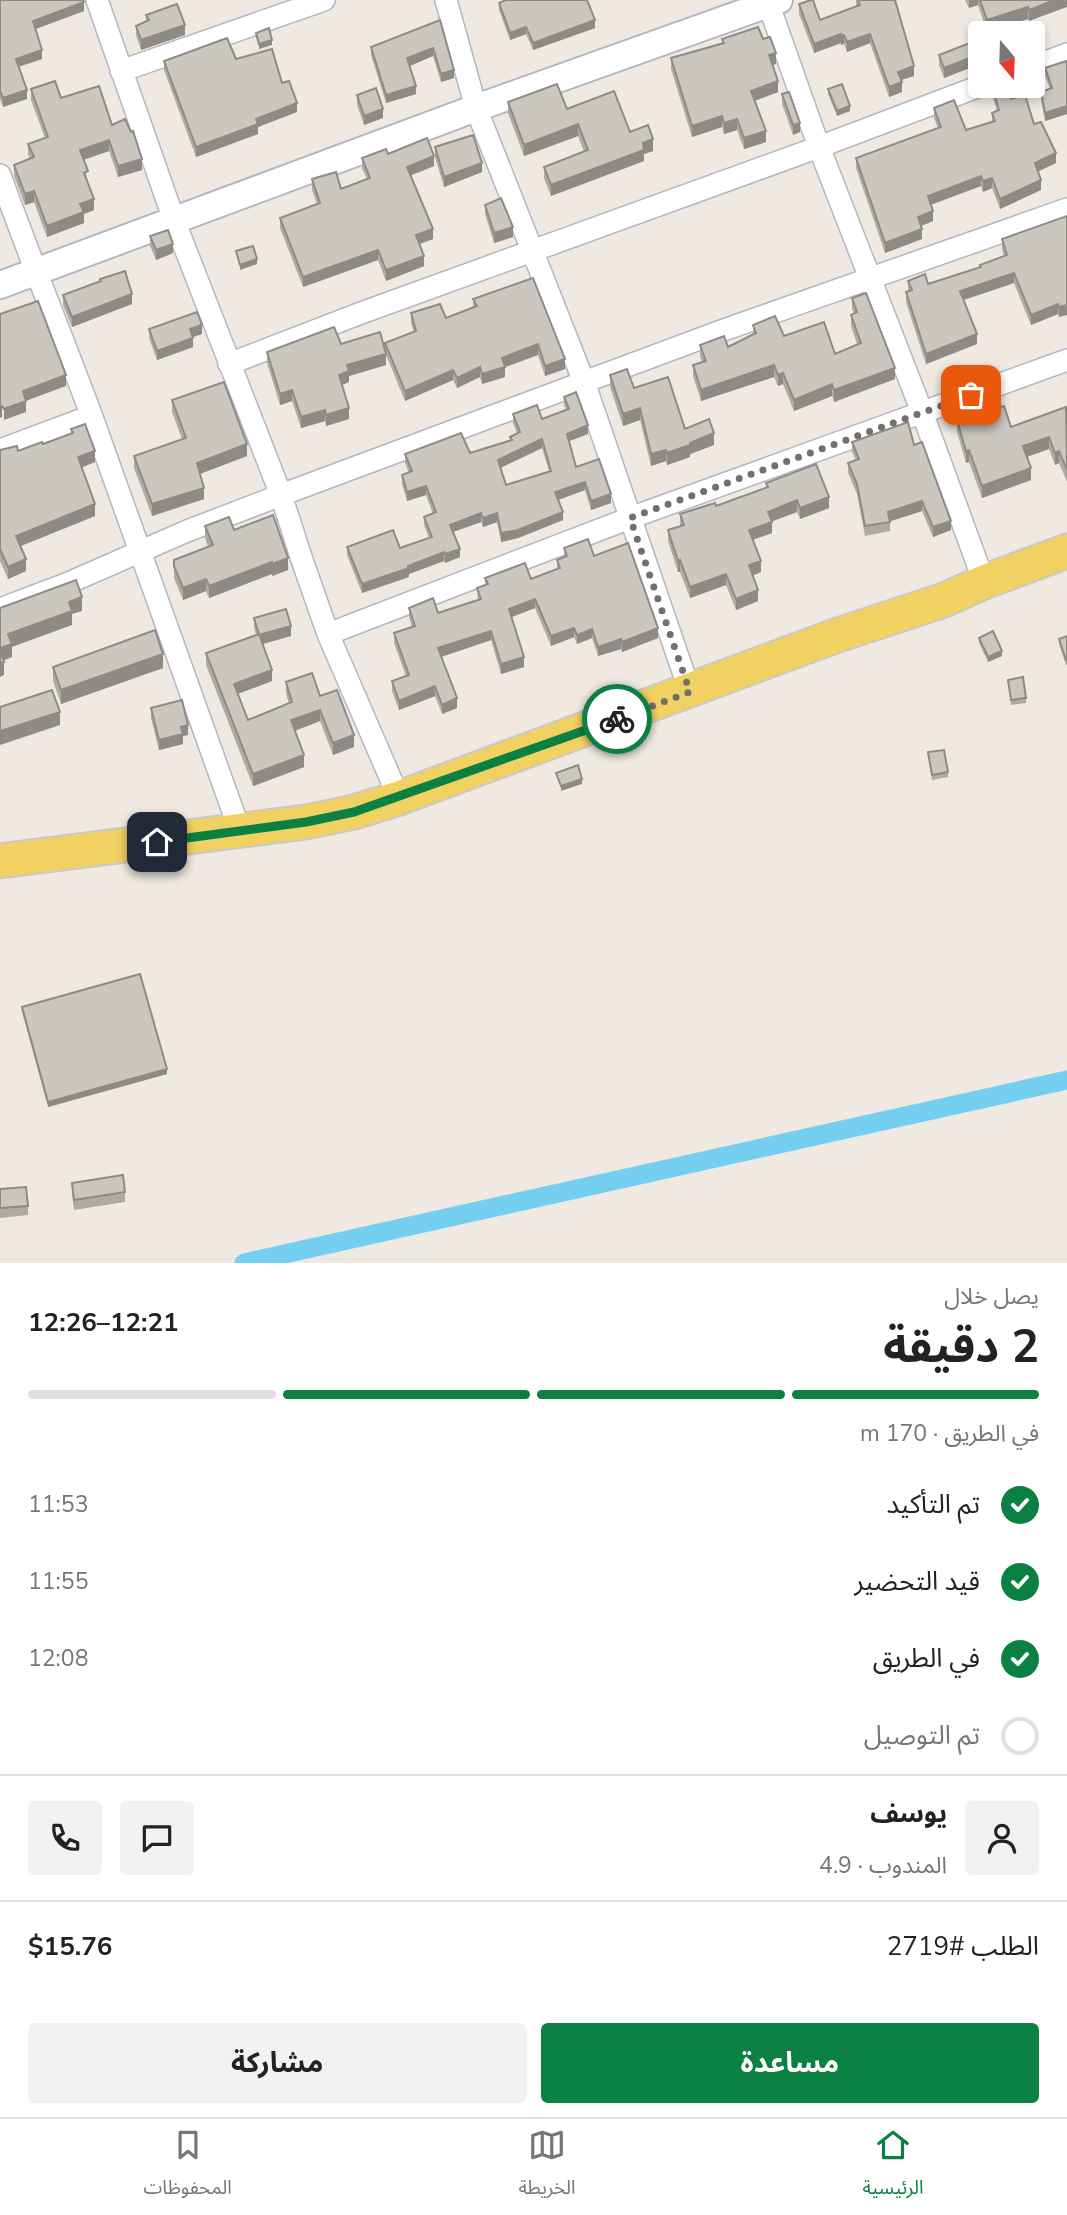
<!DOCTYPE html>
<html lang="ar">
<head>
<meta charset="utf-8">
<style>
  body { margin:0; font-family:"Nunito Sans","Noto Sans Arabic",sans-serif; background:#f2f2f2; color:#222; direction:rtl; height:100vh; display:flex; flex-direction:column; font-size:26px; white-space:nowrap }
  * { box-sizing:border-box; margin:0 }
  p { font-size:23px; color:#767676 }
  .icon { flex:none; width:38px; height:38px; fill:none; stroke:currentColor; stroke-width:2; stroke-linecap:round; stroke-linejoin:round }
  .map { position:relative; height:1263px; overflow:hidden; direction:ltr }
  .sheet { display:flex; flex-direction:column; background:#fff; flex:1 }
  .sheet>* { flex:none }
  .needle { width:46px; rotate:161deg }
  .buttons { position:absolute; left:968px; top:21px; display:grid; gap:14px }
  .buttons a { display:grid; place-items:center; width:77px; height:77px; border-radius:7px; background:#fff; box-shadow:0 4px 10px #0003; font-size:35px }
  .pin { position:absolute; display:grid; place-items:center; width:60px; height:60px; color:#fff; margin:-30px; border-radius:14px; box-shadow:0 4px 10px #0006 }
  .courier { position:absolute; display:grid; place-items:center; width:70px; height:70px; margin:-35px; border:5px solid #0b8043; border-radius:50%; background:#fff; color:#222; box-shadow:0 2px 9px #0007 }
  .summary em { font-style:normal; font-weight:700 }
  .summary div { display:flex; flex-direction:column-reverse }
  .summary { display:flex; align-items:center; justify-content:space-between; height:119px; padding:0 28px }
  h1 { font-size:46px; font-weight:700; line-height:52px }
  .bar { display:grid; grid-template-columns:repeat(4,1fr); gap:10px 7px; align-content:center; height:84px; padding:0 28px }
  .bar i { height:9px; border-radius:5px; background:#e0e0e0 }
  .bar .active { background:#0b8043 }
  .bar p { grid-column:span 4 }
  .line { display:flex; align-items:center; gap:18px; padding:0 28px; border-top:2px solid #e0e0e0 }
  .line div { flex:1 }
  .round { display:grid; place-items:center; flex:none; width:74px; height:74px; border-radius:7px; background:#f2f2f2 }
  ol { padding:0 28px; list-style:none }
  li { display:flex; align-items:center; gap:21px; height:77px }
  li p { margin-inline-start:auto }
  li .icon { padding:7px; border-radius:50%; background:#0b8043; color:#fff; stroke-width:4 }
  li:last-child { color:#767676 }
  li i { width:38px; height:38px; border:4px solid #e0e0e0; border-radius:50% }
  .action { display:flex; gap:14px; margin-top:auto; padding:14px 28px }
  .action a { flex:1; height:80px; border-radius:7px; background:#0b8043; color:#fff; font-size:28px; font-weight:700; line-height:80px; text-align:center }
  .action a+a { background:#f2f2f2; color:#222 }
  .menu { display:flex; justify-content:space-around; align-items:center; height:98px; border-top:2px solid #e0e0e0; background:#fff; font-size:19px; color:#767676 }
  .menu a { display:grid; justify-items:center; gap:4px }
  .menu .active { color:#0b8043 }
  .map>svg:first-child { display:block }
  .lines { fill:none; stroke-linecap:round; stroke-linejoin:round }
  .canal { stroke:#75cff0; stroke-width:19 }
  .minor-casing { stroke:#b4b7c1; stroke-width:24 }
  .tertiary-casing { stroke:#b4b7c1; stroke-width:30 }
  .primary-casing { stroke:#c9c9c9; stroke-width:37 }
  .minor { stroke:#fff; stroke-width:21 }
  .tertiary { stroke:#fff; stroke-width:26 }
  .primary { stroke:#f2d163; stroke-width:33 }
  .wall { fill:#afaba4; fill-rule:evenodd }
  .shaded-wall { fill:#8e8b86 }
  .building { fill:#cbc7bf; stroke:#8e8b86; stroke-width:2; fill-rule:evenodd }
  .done { stroke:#726f6d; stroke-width:7; stroke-dasharray:0 12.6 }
  .route { stroke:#0b8043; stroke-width:9 }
</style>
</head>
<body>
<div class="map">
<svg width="1067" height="1263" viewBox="0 0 1067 1263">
  <rect width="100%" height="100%" fill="#efe9e1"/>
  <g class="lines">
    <!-- canal -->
    <path class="canal" d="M244 1263 1067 1080"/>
    <!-- minor casing -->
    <g class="minor-casing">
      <path id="minor" d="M97 0 174 220 281 495 302 560 328 634 399 798
        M446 0 476 108 584 382 690 692
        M767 0 819 147 922 412 984 582
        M1032 67 1067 54
        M121 71 324 0
        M0 175C29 256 62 336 92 417 142 555 192 693 240 831
        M229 364 361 313 819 147 980 86
        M0 450 91 416
        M0 609 66 584 187 531 281 495 721 331 1067 209
        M328 634 630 518 1067 360"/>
    </g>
    <!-- tertiary casing -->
    <g class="tertiary-casing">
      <path id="tertiary" d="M0 285 476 108 779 0"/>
    </g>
    <!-- primary casing -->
    <g class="primary-casing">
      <path id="primary" d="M0 861 306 822 354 812 399 798 835 636 944 600 984 582 1067 551"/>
    </g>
    <!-- minor -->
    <use href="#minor" class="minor"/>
    <!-- tertiary -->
    <use href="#tertiary" class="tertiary"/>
    <!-- primary -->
    <use href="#primary" class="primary"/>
  </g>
  <!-- wall -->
  <path class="wall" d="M0 0 84 11 35 29 42 59 19 67 27 99 3 107 0 99Z
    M856 0H895L914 76 901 80 902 92 889 97 870 43 847 52 844 44 841 45V43L814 53 799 14V4L820 20 856 6Z
    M965 0H1067L1029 21 1028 19 987 32 978 5 969 8Z
    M499 3 595 28 533 50 526 34 510 40 499 10Z
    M146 15 185 35 141 50 136 35V26L146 21Z
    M440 20 454 78 441 82 433 56 410 66 416 94 386 103 371 55V47Z
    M722 39H763L776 64 772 65 778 92 755 101 766 142 744 149 737 130 724 134 722 127 692 137 671 69V58L722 43Z
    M980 39V64L944 78 939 65V55Z
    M236 59 282 83 297 112 258 127V134L196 157 164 70V61Z
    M1067 65V114L1045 121 1041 100V92L1050 89 1045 76V68Z
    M992 86 1011 99 1034 124 1056 163 1038 171 1041 190 1000 209 992 188 983 192 981 186 931 204 933 221 921 226 922 239 885 253 856 168V158L938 128 934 118V108L966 130 992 122V113L997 111 992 94Z
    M31 89 61 98 112 125 142 170 118 177 109 151 83 160 94 210 84 214V223L47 237 34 202 25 205 14 176V165L30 159 28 154V144L45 138 31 100Z
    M828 89 850 111 837 116 828 94Z
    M782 94 800 132 793 135 782 104Z
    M357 95 383 118 364 125 357 105Z
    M508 102 567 109 630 132 653 151 644 154V161L551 196 544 178V167L584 152 578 136 524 156 508 113Z
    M435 147 482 172 444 187 435 157Z
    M388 154 434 166 410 175 433 239 420 244 424 266 386 281 378 260 303 287 280 228V218L317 204 312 190V179L341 189 367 179 362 168V158Z
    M485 205 513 237 494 243 485 214Z
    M1067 216 1059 317 1058 314 1031 325 1014 283 964 300 977 344 926 364 906 302V292L908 291V281L928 284 980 267 1004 256 1002 249V239Z
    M150 236 173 253 156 260 150 246Z
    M533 278 565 369 545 376 538 355 505 367V377L482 384 480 377 457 388 453 380 405 401 386 355V365L349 376V382L342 385 349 419 326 426 325 421 301 428 292 401 280 405 267 363V352L341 344 385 351V343L414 332 411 323V313L446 318 473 308V299Z
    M100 279 132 304 72 327 63 305V295L100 282Z
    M852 298 895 379 834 402 832 396 794 411 783 384 778 386 774 377 701 401 693 376V365L702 362 700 356V345L728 347 753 334V325L835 354 857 344 851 326V315L854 313 852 309Z
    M149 329 202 334 193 337V347L157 360 149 338Z
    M610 375 634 388 685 429 714 445 690 454V457L667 465 666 461 651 466 640 420 623 426 610 387Z
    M564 397 588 434 569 441 576 467 611 503 591 510 585 490 558 500 563 520 518 538 501 542 497 522 483 527 481 522 453 532 460 557 445 563 444 561 409 574V577L362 593 347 555V547L400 548 429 538 424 525V517L433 514 426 495 407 501 402 484V475L409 473 405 463V454L470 453 510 441V437L517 433 513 423V414L542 419 566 410 564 405ZM542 448 549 471 506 485 500 468Z
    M172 400 247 456 200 474 204 499 152 516 134 468V456L182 439 172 412Z
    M1067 410V482L1059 463 1055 465 1049 449 1027 457 1031 480 982 498 969 462 966 463 957 432V420L1011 427Z
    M71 429 95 462 82 467 95 516 20 546 26 571 8 579 0 561V450L18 451 43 444 71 434Z
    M852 442 914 445 951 530 933 537 922 511 890 521V531L865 536 857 494 848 473V463L856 460 852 452Z
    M766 483 829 508 800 519 797 512 772 521V533L753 540 761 572 753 575 758 601 736 610 726 585 690 598 680 572H678L668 541V530L680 526V514L716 506 766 487Z
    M205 526 234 530 288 570 272 576V574L209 598 206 591 183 600 174 578V560L208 547 205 538Z
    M564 548 594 556 658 638 622 652 621 649 598 656 592 638 577 644 574 637 551 646 535 608 512 617 524 667 501 674 491 640 441 657 457 708 442 714 435 696 399 710 392 691V681L406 676 394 643V633L412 627 409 617V608L438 613 478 600 477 588 485 585V578L531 579 557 569V560L564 557Z
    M254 618 291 636 262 644 272 681 238 694 248 720 289 704 286 693V682L320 696 354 747 333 755 320 721 295 731 304 767 253 786 206 665V653L256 635 254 627Z
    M1067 636V665H1066L1059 644V639Z
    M979 638 1002 656 988 662 979 643Z
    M53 667 163 668 61 704 53 681Z
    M1008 680 1026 698V703L1011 705Z
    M151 708 188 735 183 736V744L159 750 151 718Z
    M928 752 948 772V777L932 780Z
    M22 1007 167 1074 48 1107 22 1012Z
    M72 1183 125 1192V1202L74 1210 72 1193Z
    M0 1189 28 1206V1215L0 1218Z"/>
  <!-- shaded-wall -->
  <path class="shaded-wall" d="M969 0H978V5L969 8Z
    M1055 0H1067V7L1029 21V10Z
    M84 2V11L33 30V21Z
    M1028 7V19L987 32V20Z
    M595 20V28L533 50V43Z
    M185 25V35L141 50V40Z
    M526 27V34L510 40V33Z
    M841 34V43L814 53V44Z
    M870 34V43L847 52V42Z
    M844 35V44L841 45V36Z
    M272 40V45L259 49V44Z
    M433 48V56L407 67V58Z
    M42 50V59L16 67V59Z
    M776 53V64L769 66V55Z
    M980 54V64L944 78V68Z
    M914 66V76L898 81V72Z
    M454 70V78L441 82V74Z
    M778 81V92L751 102V91Z
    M902 82V92L889 97V87Z
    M416 86V94L386 103V95Z
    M27 90V99L3 107V98Z
    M297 103V112L258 127V134L196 157V147L256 119Z
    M850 106V111L837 116V111Z
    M1067 106V114L1045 121V113Z
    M383 109V118L364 125V116Z
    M722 116V127L692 137V126Z
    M737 119V130L724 134V123Z
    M800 123V132L793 135V125Z
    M578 124V136L524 156V145Z
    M766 131V142L744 149V138Z
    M653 139V151L644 154V161L551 196V185Z
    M109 140V151L80 161V150Z
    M1056 153V163L1035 173V163Z
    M434 156V166L407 177V167Z
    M142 159V170L118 177V166Z
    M482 163V172L444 187V177Z
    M981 176V186L928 206V196Z
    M992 178V188L983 192V181Z
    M1041 180V190L1000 209V199Z
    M34 191V202L25 205V194Z
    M94 199V210L84 214V223L47 237V226L80 204Z
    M933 211V221L918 227V217Z
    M513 227V237L494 243V233Z
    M433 229V239L416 245V235Z
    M922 229V239L885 253V243Z
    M173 244V253L156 260V250Z
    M378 250V260L303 287V277Z
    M424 256V266L386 281V270Z
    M257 259V264L240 270V265Z
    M1014 273V283L960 301V291Z
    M132 294V304L72 327V317Z
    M1058 304V314L1031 325V315Z
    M1067 305V315L1059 317V307Z
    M202 325V334L190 338V329Z
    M977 334V344L926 364V354Z
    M193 338V347L157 360V351Z
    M538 344V355L505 367V377L482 384V374L502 358Z
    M386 354V365L349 376V382L339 386V375L347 365Z
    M565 359V369L545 376V366Z
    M774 365V377L701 401V390Z
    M480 367V377L457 388V378Z
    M895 368V379L834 402V390Z
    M453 370V380L405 401V391Z
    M783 373V384L778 386V375Z
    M66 375V386L23 402 26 401V412L4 420V409L23 391Z
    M832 384V396L794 411V400Z
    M292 390V401L280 405V394Z
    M2 406V417L0 418V407Z
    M349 408V419L326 426V415Z
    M640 408V420L623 426V414Z
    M325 410V421L301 428V417Z
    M588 425V434L567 442V434Z
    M714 433V445L690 454V457L667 465V453Z
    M1049 437V449L1023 458V446Z
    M542 439V448L498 469V460Z
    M247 444V456L197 475V463Z
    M666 450V461L651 466V454Z
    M969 450V462L966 463V451Z
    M95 451V462L78 469V457Z
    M1059 451V463L1055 465V453Z
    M1031 468V480L982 498V486Z
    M585 482V490L555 501V492Z
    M426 486V495L407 501V492Z
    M204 488V499L152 516V504Z
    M611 494V503L591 510V501Z
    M829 497V508L800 519V508Z
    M797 500V512L768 523V512Z
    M922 501V511L888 522V512Z
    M95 504V516L16 548V536Z
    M563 512V520L518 538 501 542V533Z
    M481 513V522L450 533V525Z
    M497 513V522L483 527V518Z
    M951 521V530L933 537V527Z
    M772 522V533L749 541V530Z
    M460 549V557L445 563V554Z
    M444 552V561L409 574V577L362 593V584Z
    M288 558V570L272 576V564Z
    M26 559V571L8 579V567Z
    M680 560V572H678V561Z
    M761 561V572L749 577V565Z
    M272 562V574L209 598V586Z
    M726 574V585L690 598V587Z
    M206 579V591L183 600V588Z
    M758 590V601L736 610V599Z
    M82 597V611L72 614V625L12 647V657L0 662V648L8 634 69 602Z
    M535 599V608L509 618V609Z
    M291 626V636L259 645V635Z
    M574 628V637L551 646V636Z
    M658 628V638L622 652V642Z
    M592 629V638L577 644V635Z
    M491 631V640L438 658V648Z
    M621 639V649L598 656V647Z
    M1002 651V656L988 662V657Z
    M163 654V668L61 704V690Z
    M524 657V667L501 674V664Z
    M4 662V675L0 677V663Z
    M272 670V681L234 695V684Z
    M435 686V696L399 710V701Z
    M457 698V708L442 714V705Z
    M320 710V721L291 732V720Z
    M60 712V725L0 745V731Z
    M188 725V735L183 736V744L159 750V740L181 727Z
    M354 735V747L333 755V743Z
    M304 755V767L253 786V774Z
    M582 779V784L561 791V786Z
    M167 1069V1074L48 1107V1102Z"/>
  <!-- building -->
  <path class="building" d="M0 0H83L84 2 33 21 42 50 16 59 27 90 3 98 0 91Z
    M506 0H587L595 20 533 43 526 27 510 33 499 3Z
    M811 0H813L820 20 860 5 858 0H895L914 66 898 72 902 82 889 87 870 34 847 42 844 35 841 36V34L814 44 799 4Z
    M980 0H1055L1029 10 1028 7 987 20Z
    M177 4 185 25 141 40 136 26 149 20 146 15Z
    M440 20 454 70 441 74 433 48 407 58 416 86 386 95 371 47Z
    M758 27 763 39 770 37 776 53 769 55 778 81 751 91 766 131 744 138 737 119 724 123 722 116 692 126 671 58 724 43 722 39Z
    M269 28 272 40 259 44 256 33Z
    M227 38 236 59 272 49 282 83 289 81 297 103 256 119 258 124 196 147 164 61Z
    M980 39V54L944 68 939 55Z
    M1066 61 1067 65V106L1045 113 1041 92 1052 88 1045 68Z
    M55 81 61 98 99 86 112 125 125 119 131 132 133 131 142 159 118 166 109 140 80 150 88 171 84 173 94 199 80 204 84 212 47 226 34 191 25 194 14 165 34 157 28 144 48 137 31 89Z
    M557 84 567 109 614 91 630 132 648 125 653 139 643 143 644 150 551 185 544 167 588 150 578 124 524 145 508 102Z
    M842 84 850 106 837 111 828 89Z
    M992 86H1007L1011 99 1025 95 1034 124 1041 122 1056 153 1035 163 1041 180 1000 199 992 178 983 181 981 176 928 196 933 211 918 217 922 229 885 243 856 158 941 127 934 108 954 100 966 130 995 121 992 113 999 110Z
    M376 88 383 109 364 116 357 95Z
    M789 92 800 123 793 125 782 94Z
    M473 135 482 163 444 177 435 147Z
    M427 138 434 156 407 167 433 229 416 235 424 256 386 270 378 250 303 277 280 218 320 203 312 179 336 172 341 189 370 178 362 158 386 149 388 154Z
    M501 198 513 227 494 233 485 205Z
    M1067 216V305L1059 307 1058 304 1031 315 1014 273 960 291 977 334 926 354 906 292 912 290 908 281 925 274 928 284 981 267 980 265 1007 255 1002 239Z
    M168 230 173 244 156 250 150 236Z
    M253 246 257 259 240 265 236 251Z
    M125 271 132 294 72 317 63 295 101 281 100 279Z
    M533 278 565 359 545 366 538 344 502 358 505 367 482 374 480 367 457 378 453 370 405 391 385 343 416 331 411 313 440 304 446 318 477 306 473 299Z
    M866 293 895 368 834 390 832 384 794 400 783 373 778 375 774 365 701 390 693 365 706 361 700 345 724 336 728 347 756 333 753 325 775 316 784 336 824 322 835 354 861 343 851 315 857 312 852 298Z
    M38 301 66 375 23 391 26 401 4 409 2 406 0 407V314Z
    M197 312 202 325 190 329 193 338 157 351 149 329Z
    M334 327 341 344 380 332 386 354 347 365 349 371 339 375 349 408 326 415 325 410 301 417 292 390 280 394 267 352Z
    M627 369 634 388 668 377 685 429 709 419 714 433 690 443V445L667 453 666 450 651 454 640 408 623 414 610 375Z
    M224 382 247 444 197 463 204 488 152 504 134 456 186 438 172 400Z
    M576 392 588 425 567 434 576 467 599 459 611 494 591 501 585 482 555 492 563 512 518 530 501 533 497 513 483 518 481 513 450 525 460 549 445 554 444 552 408 566 409 568 362 584 347 547 393 530 400 548 432 537 424 517 436 512 426 486 407 492 402 475 412 471 405 454 461 433 470 453 512 440 510 437 520 432 513 414 537 405 542 419 569 409 564 397ZM542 439 551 471 506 485 498 460Z
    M1004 406 1011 427 1066 407 1067 470 1059 451 1055 453 1049 437 1023 446 1031 468 982 486 969 450 966 451 957 420Z
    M908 422 914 445 922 442 951 521 933 527 922 501 888 512 890 522 865 526 857 484 848 463 859 459 852 442Z
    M85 424 95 451 78 457 95 504 16 536 26 559 8 567 0 549V450L17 446 18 451 42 442 43 444 73 433 71 429Z
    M816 464 829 497 800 508 797 500 768 512 772 522 749 530 761 561 749 565 758 590 736 599 726 574 690 587 680 560 678 561 668 530 684 525 680 514 715 503 716 506 768 487 766 483Z
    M273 515 288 558 272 564V562L209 586 206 579 183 588 174 566V560L213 545 205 526 229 517 234 530Z
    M588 539 594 556 628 543 658 628 622 642 621 639 598 647 592 629 577 635 574 628 551 636 535 599 509 609 524 657 501 664 491 631 438 648 457 698 442 705 435 686 399 701 392 681 409 675 394 633 415 626 409 608 433 598 438 613 481 599 477 588 488 584 485 578 525 563 531 579 560 568 557 560 567 556 564 548Z
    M76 580 82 597 69 602 72 611 8 634 12 644 0 648V608Z
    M286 609 291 626 259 635 254 618Z
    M155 630 163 654 61 690 53 667Z
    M993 631 1002 651 988 657 979 638Z
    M259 634 272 670 234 684 248 720 292 702 286 682 312 673 320 696 337 690 354 735 333 743 320 710 291 720 304 755 253 774 206 653Z
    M1067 636V660H1066L1059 639Z
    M0 650 4 662 0 663Z
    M1023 677 1026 698 1011 700 1008 680Z
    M52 690 60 712 0 731V707Z
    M182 700 188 725 181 727 183 734 159 740 151 708Z
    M944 750 948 772 932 775 928 752Z
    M578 765 582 779 561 786 556 773Z
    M140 974 167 1069 48 1102 22 1007Z
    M123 1175 125 1192 74 1200 72 1183Z
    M26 1187 28 1206 0 1208V1189Z"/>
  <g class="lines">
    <!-- done -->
    <path class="done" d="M617 719 690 692 630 518 971 395"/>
    <!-- route -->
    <path class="route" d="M157 842 306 822 354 812 617 719"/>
  </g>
</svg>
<div class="buttons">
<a><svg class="needle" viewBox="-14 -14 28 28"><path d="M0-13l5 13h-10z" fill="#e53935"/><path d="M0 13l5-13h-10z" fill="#767676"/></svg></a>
</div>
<div class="pin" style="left:971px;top:395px;background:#ea580c"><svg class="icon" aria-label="bag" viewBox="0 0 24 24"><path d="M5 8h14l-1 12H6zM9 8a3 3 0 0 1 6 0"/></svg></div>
<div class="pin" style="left:157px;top:842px;background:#1f2937"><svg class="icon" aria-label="home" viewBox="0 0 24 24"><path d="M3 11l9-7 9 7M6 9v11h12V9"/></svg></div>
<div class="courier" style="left:617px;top:719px"><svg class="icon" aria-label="bike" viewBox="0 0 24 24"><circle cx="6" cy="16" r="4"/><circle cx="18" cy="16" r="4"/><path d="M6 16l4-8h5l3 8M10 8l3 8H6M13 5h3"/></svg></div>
</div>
<section class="sheet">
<div class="summary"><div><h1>2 دقيقة</h1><p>يصل خلال</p></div><em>12:21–12:26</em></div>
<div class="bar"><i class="active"></i><i class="active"></i><i class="active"></i><i></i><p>في الطريق · 170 m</p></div>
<ol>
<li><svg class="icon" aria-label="check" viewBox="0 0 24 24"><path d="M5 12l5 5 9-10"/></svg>تم التأكيد<p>11:53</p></li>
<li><svg class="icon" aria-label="check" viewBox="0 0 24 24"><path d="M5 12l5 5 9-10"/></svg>قيد التحضير<p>11:55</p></li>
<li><svg class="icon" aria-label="check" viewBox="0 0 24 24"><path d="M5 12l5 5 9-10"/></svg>في الطريق<p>12:08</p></li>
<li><i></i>تم التوصيل</li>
</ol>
<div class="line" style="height:126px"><a class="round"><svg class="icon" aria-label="person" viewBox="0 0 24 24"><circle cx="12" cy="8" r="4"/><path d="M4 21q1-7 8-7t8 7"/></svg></a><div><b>يوسف</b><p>المندوب · 4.9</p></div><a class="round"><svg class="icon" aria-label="chat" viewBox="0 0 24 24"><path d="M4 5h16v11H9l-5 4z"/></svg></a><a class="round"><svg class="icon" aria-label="phone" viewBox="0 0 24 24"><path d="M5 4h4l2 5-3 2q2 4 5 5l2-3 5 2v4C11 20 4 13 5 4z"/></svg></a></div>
<div class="line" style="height:91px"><div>الطلب #2719</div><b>$15.76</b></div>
<div class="action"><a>مساعدة</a><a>مشاركة</a></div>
</section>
<nav class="menu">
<a class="active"><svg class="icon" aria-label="home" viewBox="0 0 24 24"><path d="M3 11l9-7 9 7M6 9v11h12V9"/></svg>الرئيسية</a>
<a><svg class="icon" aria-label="map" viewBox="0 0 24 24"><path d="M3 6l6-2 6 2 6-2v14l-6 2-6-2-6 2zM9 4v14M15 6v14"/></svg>الخريطة</a>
<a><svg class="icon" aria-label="saved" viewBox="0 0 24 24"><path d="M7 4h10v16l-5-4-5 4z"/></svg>المحفوظات</a>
</nav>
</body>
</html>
